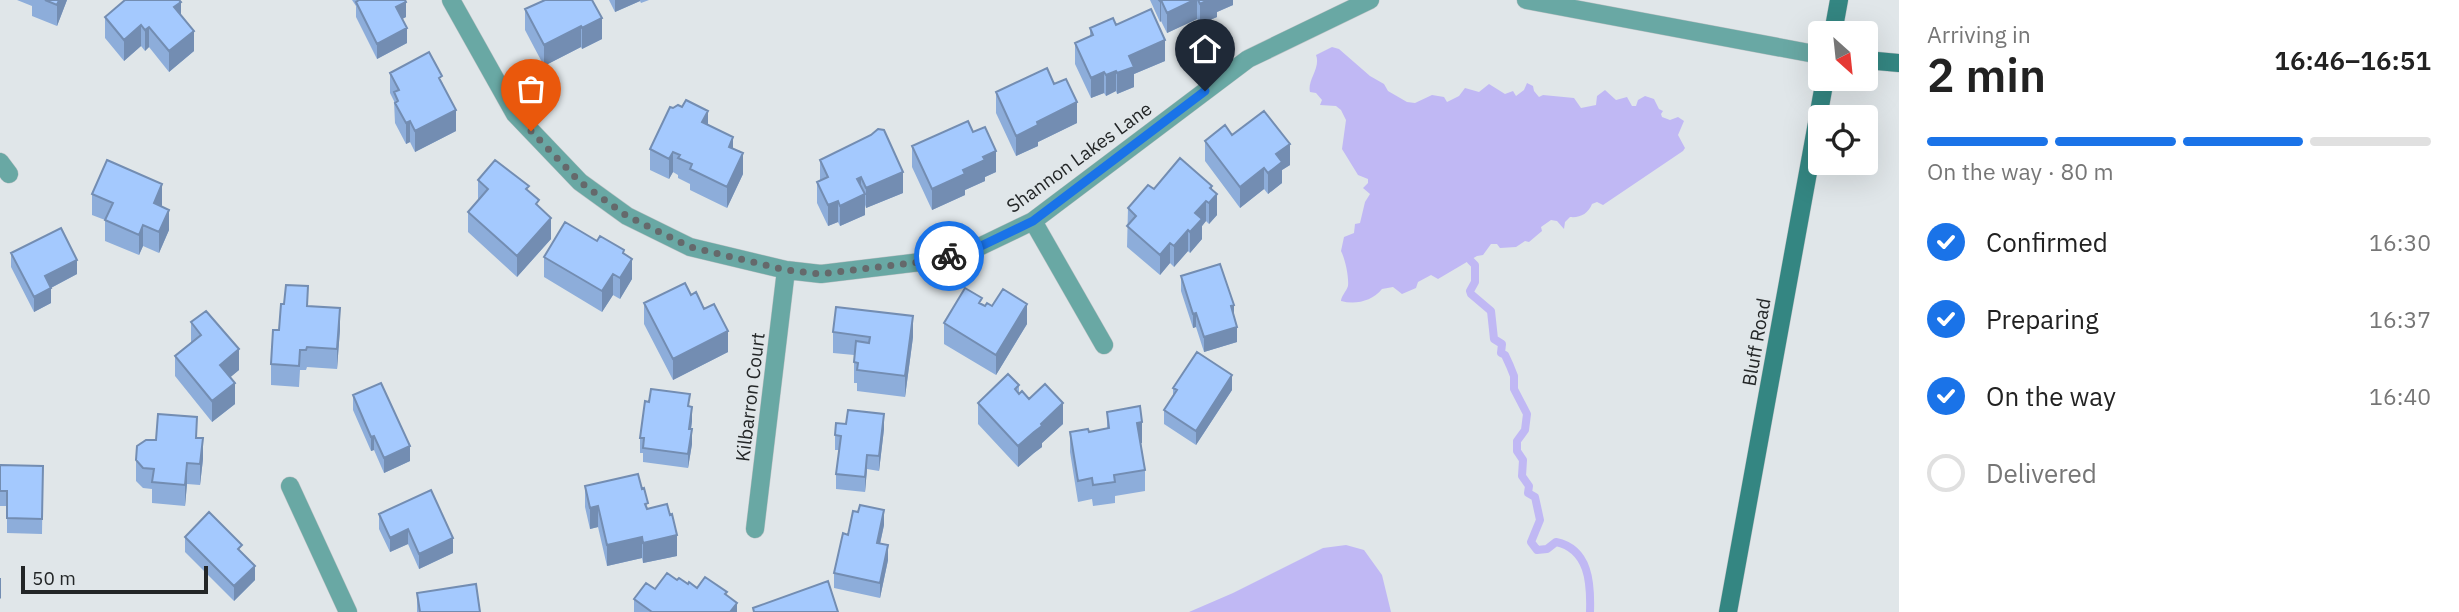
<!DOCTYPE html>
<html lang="en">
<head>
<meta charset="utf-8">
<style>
  body { margin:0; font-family:"IBM Plex Sans",sans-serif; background:#f2f2f2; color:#222; height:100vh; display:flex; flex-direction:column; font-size:26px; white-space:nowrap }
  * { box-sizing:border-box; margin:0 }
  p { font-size:23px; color:#767676 }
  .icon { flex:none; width:38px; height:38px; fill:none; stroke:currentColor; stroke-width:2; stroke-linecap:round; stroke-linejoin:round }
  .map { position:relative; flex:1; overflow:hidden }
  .panel { display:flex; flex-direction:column; background:#fff; width:560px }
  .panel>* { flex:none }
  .needle { width:46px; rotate:153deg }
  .tools { position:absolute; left:1808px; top:21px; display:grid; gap:14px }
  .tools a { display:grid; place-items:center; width:70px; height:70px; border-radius:7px; background:#fff; box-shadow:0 7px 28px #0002; font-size:35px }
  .scale { position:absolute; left:21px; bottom:18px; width:187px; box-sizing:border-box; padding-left:7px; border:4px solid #232627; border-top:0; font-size:19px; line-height:24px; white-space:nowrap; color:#232627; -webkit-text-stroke:5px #e0e6e9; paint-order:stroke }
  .pin { position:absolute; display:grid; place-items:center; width:60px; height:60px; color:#fff; margin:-72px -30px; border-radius:50% 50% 50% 0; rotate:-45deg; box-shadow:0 0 7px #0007 }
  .pin .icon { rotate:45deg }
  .courier { position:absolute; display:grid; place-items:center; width:70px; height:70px; margin:-35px; border:5px solid #1a73e8; border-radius:50%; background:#fff; color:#222; box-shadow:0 2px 9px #0007 }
  .headline em { font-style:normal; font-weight:600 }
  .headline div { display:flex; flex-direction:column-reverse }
  .headline { display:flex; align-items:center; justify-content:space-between; height:119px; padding:0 28px }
  h1 { font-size:46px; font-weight:600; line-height:52px }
  .bar { display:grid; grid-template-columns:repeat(4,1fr); gap:10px 7px; align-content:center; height:84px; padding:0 28px }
  .bar i { height:9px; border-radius:5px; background:#e0e0e0 }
  .bar .on { background:#1a73e8 }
  .bar p { grid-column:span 4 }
  ol { padding:0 28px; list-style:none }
  li { display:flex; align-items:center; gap:21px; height:77px }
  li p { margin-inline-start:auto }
  li .icon { padding:7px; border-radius:50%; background:#1a73e8; color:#fff; stroke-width:4 }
  li:last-child { color:#767676 }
  li i { width:38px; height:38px; border:4px solid #e0e0e0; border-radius:50% }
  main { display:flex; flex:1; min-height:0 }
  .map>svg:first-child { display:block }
  .water { fill:#c0b8f4 }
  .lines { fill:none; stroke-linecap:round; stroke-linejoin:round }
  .stream { stroke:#c0b8f4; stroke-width:8 }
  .street-casing { stroke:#bec3c6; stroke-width:19 }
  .secondary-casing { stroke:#bec3c6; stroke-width:19 }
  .street { stroke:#69a8a4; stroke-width:18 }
  .secondary { stroke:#348682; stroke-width:18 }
  .wall { fill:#8dadda }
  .shaded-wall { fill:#738db2 }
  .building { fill:#a4c9fe; stroke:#738db2; stroke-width:2 }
  .done { stroke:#65696b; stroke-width:7; stroke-dasharray:0 12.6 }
  .route { stroke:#1a73e8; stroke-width:9 }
  .labels { text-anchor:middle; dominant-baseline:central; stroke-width:5; stroke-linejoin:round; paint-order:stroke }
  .street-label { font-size:19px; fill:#232627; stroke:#e0e6e9 }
</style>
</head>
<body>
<main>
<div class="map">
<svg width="1899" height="612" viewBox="0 0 1899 612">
  <rect width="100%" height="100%" fill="#e0e6e9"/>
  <!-- water -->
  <path class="water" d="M1332 47 1339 49 1370 76 1384 84 1388 91 1407 102 1415 103 1432 95 1444 97 1447 102 1459 96 1465 88 1479 92 1489 84 1505 94 1513 91 1516 96 1524 90 1527 83 1533 86 1534 91 1539 97 1543 95 1574 98 1581 108 1596 105 1597 96 1605 90 1616 100 1627 97 1632 106H1636L1638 100 1645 96 1654 99 1659 109 1663 111 1661 114 1662 117 1670 120 1678 117 1684 121 1678 135 1685 148 1683 151 1603 205 1597 202 1592 204C1588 214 1580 218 1570 217L1565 222 1564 229 1557 221 1551 220 1541 227 1542 231 1529 242 1525 241 1516 247 1500 248 1497 244H1491L1483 255 1477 256 1438 279 1431 275 1418 282 1416 288 1402 294 1393 287 1382 289C1372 301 1356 305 1341 301 1341 296 1346 292 1348 286 1349 276 1345 259 1341 251L1344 237 1354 233 1355 224 1360 223 1365 202 1370 194 1363 188 1368 183V179L1358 175 1342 149 1346 120 1341 110 1336 106 1320 105 1322 100 1316 93 1310 92C1307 80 1321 68 1316 55Z
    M1346 545 1364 550 1382 575 1391 612H1189L1233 593 1323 548Z"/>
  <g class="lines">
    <!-- stream -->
    <path class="stream" d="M1471 261 1475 265V282L1470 291 1471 294 1491 311 1494 339 1502 344 1501 353 1505 355 1510 366 1514 376V389L1527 414 1525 430 1517 441V451L1523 460 1522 476 1529 486 1528 493 1535 497 1540 520 1531 542 1537 550 1547 549 1556 542C1589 549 1591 583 1590 612"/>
    <!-- street casing -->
    <g class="street-casing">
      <path id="street" d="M451 0 515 114 580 182 627 216 690 247 786 270 821 274 937 260 979 247 1033 221 1248 59 1370 0
        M1526 0 1820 55
        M0 162 9 174
        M1033 221 1104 345
        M290 486 348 612
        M755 529 786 270"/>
    </g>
    <!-- secondary casing -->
    <g class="secondary-casing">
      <path id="secondary" d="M1833 33 1839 0
        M1866 60 1899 63
        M1728 612 1825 79"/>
    </g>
    <!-- street -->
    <use href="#street" class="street"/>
    <!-- secondary -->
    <use href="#secondary" class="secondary"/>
  </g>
  <!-- wall -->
  <path class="wall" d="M17 0H67L57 26 32 16V6Z
    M352 0H405L406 17 402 19 407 43 377 59 356 17V6Z
    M545 0 602 39 582 49 581 47 544 66 525 30V9Z
    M609 0H649L641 3 640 1 615 12Z
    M1150 0H1233V5L1217 12V17L1200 24 1197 19 1167 33 1161 21 1160 22Z
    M181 15 194 51 169 72 149 47 145 51 141 46 124 61 105 38V17Z
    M1116 25 1165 61 1134 74V87L1117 94 1116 91 1106 96 1104 93 1091 98 1075 64V43L1090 36V28Z
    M390 73 442 82 456 131 415 152 410 142 406 144 395 123 394 101 390 93Z
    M1054 84 1077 123 1038 142V146L1016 156 996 113V92Z
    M708 125 733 149 743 174 727 208 690 190V184L678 178V175L673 172 669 179 650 170V149Z
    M973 132 996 172 985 177V181L965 190V195L932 210 912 167V146Z
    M1232 135 1290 165 1282 170V183L1268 194 1264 189 1240 208 1205 161V141Z
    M820 160 903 193 866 208 865 205V215L840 226 838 222 828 226 817 203V182L820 181Z
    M478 180 529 191 539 208 551 239 517 277 468 232V212L478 200Z
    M1154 189 1212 190 1217 215 1209 224 1206 221 1202 226V239L1190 253 1188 251 1174 267 1170 263 1160 275 1127 247 1128 208Z
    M92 194 162 205V206L169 230 159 253 143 246 139 255 105 241V220L92 215Z
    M597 241 624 254 632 279 620 299 613 295 602 312 544 277V257Z
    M11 253 77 274 51 288V303L34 312 11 267Z
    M1181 276 1234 318 1237 342 1204 352 1196 327 1193 328 1181 291Z
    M691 295 704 309 728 352 673 380 644 324V303Z
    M982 305 1027 324 996 375 944 344V323Z
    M308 306 340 329 337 369 307 367 306 370H300L299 387 271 385V364L279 330Z
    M191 322 239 370 230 377 235 404 212 422 175 376V356L191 343Z
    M833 332 913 337 905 397 857 391V383H854V355L833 353Z
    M1019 385V394L1029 399 1063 424 1042 443V447L1034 453 1018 467 978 424V403Z
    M1173 388 1232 390 1196 445 1164 424V410L1173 395Z
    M353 395 410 461 384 473 374 450 371 451 353 410Z
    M690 406 692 421 691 429 692 444 688 468 643 462V453H640V438Z
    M1107 412 1142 443H1141L1145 470V491L1115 496V503L1093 506 1092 499 1078 502 1070 452V432H1089L1107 429Z
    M884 429 879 471 867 469 865 492 836 489V474L839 450H835V435Z
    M197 438 203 459 200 485 187 484 185 506 152 503V489L143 488 136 481V460Z
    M0 465 43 466 42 534 7 533V506H0Z
    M585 486 642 489 648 509 677 556 643 563 642 558 607 566 598 527 590 529 585 507Z
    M379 514 453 553 419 569 408 544 390 552 379 529Z
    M884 525 880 544 888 560 880 598 834 588V573L848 535Z
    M185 537 242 553 255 580 234 601 185 552Z
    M677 580 697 588 727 595 737 612H634V599Z
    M417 593 480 612H417Z"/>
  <!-- shaded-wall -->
  <path class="shaded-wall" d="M59 0H67L57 26V5Z
    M615 0H640V1L615 12Z
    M1161 0V21L1160 22V1Z
    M1194 0H1197V19L1167 33V13Z
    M1208 0H1233V5L1217 12V17L1200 24V4Z
    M181 2V22L174 7Z
    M406 2V17L396 22V7Z
    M602 18V39L582 49V28Z
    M141 25V46L124 61V40Z
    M581 26V47L544 66V45Z
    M149 27V47L145 51V30Z
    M407 28V43L377 59V44Z
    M194 31V51L169 72V51Z
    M1165 40V61L1134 74V87L1117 94V73L1129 56Z
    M1116 71V91L1106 96V75Z
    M1104 72V93L1091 98V78Z
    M1077 102V123L1038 142V146L1016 156V136L1037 122Z
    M456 110V131L415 152V131Z
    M708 111V131L702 122Z
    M410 121V142L406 144V123Z
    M733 137V158L729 147Z
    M1290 144V165L1282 170V183L1268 194V173L1276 154Z
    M996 151V172L985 177V181L965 190V195L932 210V189L983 157Z
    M673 152V172L669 179V159Z
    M743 153V174L727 208V187Z
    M1264 168V189L1240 208V187Z
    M903 172V193L866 208V188Z
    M861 177V196L865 194V215L840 226V206L857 179Z
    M162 184V205L154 224V203Z
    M1212 186V199L1217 194V215L1209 224V203L1210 188Z
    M838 201V222L828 226V205Z
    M1206 201V221L1202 226V239L1190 253V232L1195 213Z
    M169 210V230L159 253V232Z
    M551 218V239L517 277V256Z
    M143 225V246L139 255V235Z
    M1188 230V251L1174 267V246Z
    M1170 243V263L1160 275V255Z
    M632 259V279L620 299V278Z
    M77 260V274L45 291V276Z
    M613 274V295L602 312V291Z
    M51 288V303L34 312V297Z
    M1027 304V324L996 375V355Z
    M1234 305V320L1231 306Z
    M340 308V329L337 369V349Z
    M1196 313V327L1193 328V314Z
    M913 316V337L905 397V376Z
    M1237 327V342L1204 352V337Z
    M728 331V352L673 380V359Z
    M239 349V370L220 386V365Z
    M1232 375V390L1196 445V431Z
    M235 383V404L212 422V401Z
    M1063 403V424L1042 443V447L1034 453 1018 467V446Z
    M692 407V421L689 443V429Z
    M884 414V429L879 471V456Z
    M1142 422V443L1137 444V423Z
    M692 429V444L688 468V454Z
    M374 436V450L371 451V437Z
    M203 438V459L200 485V464Z
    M410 446V461L384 473V458Z
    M867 455V469L865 492V477Z
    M187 463V484L185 506V485Z
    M598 506V527L590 529V508Z
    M884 510V525L877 557V543Z
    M408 529V544L390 552V538Z
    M677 535V556L643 563V543Z
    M642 537V558L607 566V545Z
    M453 538V553L419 569V554Z
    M888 545V560L880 598V583Z
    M255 566V580L234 601V586Z
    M0 578H1V598L0 599Z
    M737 603V612H730Z"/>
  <!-- building -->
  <path class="building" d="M45 0H59L57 5Z
    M125 0H179L181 2 174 7 194 31 169 51 149 27 145 30 141 25 124 40 105 17Z
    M359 0H405L406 2 396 7 407 28 377 44 356 2Z
    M545 0H592L602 18 582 28 581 26 544 45 525 9Z
    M1159 0H1194L1167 13 1161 0 1160 1Z
    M1198 0H1208L1200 4Z
    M1151 9 1165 40 1129 56 1134 67 1117 73 1116 71 1106 75 1104 72 1091 78 1075 43 1093 35 1090 28 1113 18 1116 25Z
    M429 52 442 76 439 78 456 110 415 131 410 121 406 123 395 103 398 101 394 92 399 90 390 73Z
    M1047 68 1054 84 1066 79 1077 102 1037 122 1038 125 1016 136 996 92Z
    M686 100 708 111 702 122 733 137 729 147 743 153 727 187 690 169 692 164 678 158 680 155 673 152 669 159 650 149 670 107 673 108 678 105 682 107Z
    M1264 111 1290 144 1276 154 1282 162 1268 173 1264 168 1240 187 1205 141 1225 125 1232 135Z
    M968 121 973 132 985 127 996 151 983 157 985 160 963 170 965 174 932 189 912 146Z
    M878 129 884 130 903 172 866 188 861 177 857 179 865 194 840 206 838 201 828 205 817 182 828 177 820 160 871 135Z
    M1180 158 1212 186 1210 188 1217 194 1209 203 1206 201 1195 213 1202 219 1190 232 1188 230 1174 246 1170 243 1160 255 1127 226 1136 216 1128 208 1148 185 1154 189Z
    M107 160 162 184 154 203 169 210 159 232 143 225 139 235 105 220 113 203 92 194Z
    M495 160 529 186 526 189 539 200 536 204 551 218 517 256 468 212 488 189 478 180Z
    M565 222 597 241 600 236 624 250 623 253 632 259 620 278 613 274 602 291 544 257Z
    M61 228 77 260 45 276 51 288 34 297 11 253Z
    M1220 264 1234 305 1231 306 1237 327 1204 337 1196 313 1193 314 1181 276Z
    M685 283 691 295 696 292 704 309 714 304 728 331 673 359 644 303Z
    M286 285 308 286 307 306 340 308 337 349 307 347 306 350H300L299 366 271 364 273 330H279L281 304H284Z
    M965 288 982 298 979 303 985 306 987 303 992 306 1003 289 1027 304 996 355 944 323Z
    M836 307 913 316 905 376 857 370 858 363 854 362 856 341 869 343 870 337 833 332Z
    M206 311 239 349 220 365 235 383 212 401 175 356 201 335 191 322Z
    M1197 352 1232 375 1196 431 1164 410 1177 390 1173 388Z
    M1008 374 1019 385 1015 389 1019 394 1022 391 1029 399 1045 384 1063 403 1041 424 1042 426 1034 432 1018 446 978 403Z
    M381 383 410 446 384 458 374 436 371 437 353 395Z
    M651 389 690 394 688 406 692 407 689 429H692L688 454 643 448 644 438H640L645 401 649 402Z
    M1140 406 1142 422 1137 423 1145 470 1114 475 1115 482 1093 485 1092 478 1078 481 1070 432 1088 429 1089 432 1109 428 1107 412Z
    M848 410 884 414 879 456 867 455 865 477 836 474 841 436 835 435 836 423 846 424Z
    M158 414 197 417 196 438H203L200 464 187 463 185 485 152 482 154 469 143 468 136 460 137 446 146 440H156Z
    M0 465 43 466 42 519 7 518V491H0Z
    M638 474 642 489 644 488 648 503 645 504 647 509 667 504 670 515 672 514 677 535 643 543 642 537 607 545 598 506 590 508 585 486Z
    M431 490 453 538 419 554 408 529 390 538 379 514Z
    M860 505 884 510 877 543 888 545 880 583 834 573 843 533 848 535 853 511 858 512Z
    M209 512 242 545 238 549 255 566 234 586 185 537Z
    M667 573 677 580 679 578 688 584 689 582 697 588 705 577 727 592 725 594 737 603 730 612H652L634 599 646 583 655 589Z
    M828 581 838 612H754L753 608Z
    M476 584 480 612H420L417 593Z"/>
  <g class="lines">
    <!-- done -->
    <path class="done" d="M531 131 580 182 627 216 690 247 786 270 821 274 937 260 949 256"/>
    <!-- route -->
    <path class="route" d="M949 256 979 247 1033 221 1205 91"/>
  </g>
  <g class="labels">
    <!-- street labels -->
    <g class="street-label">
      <text transform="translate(1079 157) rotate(-36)">Shannon Lakes Lane</text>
      <text transform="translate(1756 342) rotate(-80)">Bluff Road</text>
      <text transform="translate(750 397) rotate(-83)">Kilbarron Court</text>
    </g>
  </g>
</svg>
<div class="tools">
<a><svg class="needle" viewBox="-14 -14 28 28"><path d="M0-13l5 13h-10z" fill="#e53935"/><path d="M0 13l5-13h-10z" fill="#767676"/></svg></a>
<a><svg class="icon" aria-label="locate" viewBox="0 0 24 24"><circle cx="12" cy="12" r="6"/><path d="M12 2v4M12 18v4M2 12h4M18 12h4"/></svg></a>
</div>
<div class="scale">50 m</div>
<div class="pin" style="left:531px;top:131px;background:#ea580c"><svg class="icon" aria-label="bag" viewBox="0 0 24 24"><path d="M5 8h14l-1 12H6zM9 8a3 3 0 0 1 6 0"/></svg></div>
<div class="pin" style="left:1205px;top:91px;background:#1f2937"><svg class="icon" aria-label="home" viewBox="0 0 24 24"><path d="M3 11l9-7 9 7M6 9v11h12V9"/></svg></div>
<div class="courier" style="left:949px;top:256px"><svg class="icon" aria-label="bike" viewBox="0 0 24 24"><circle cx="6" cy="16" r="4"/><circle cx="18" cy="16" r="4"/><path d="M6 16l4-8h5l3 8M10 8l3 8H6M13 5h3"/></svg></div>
</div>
<section class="panel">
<div class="headline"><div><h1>2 min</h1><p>Arriving in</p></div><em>16:46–16:51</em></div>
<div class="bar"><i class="on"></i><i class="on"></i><i class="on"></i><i></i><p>On the way · 80 m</p></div>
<ol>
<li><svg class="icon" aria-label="check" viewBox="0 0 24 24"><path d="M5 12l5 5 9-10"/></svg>Confirmed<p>16:30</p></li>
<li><svg class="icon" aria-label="check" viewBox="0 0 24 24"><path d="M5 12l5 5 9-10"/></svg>Preparing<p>16:37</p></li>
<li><svg class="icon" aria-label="check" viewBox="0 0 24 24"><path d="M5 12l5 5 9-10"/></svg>On the way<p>16:40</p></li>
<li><i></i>Delivered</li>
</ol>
</section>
</main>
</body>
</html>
